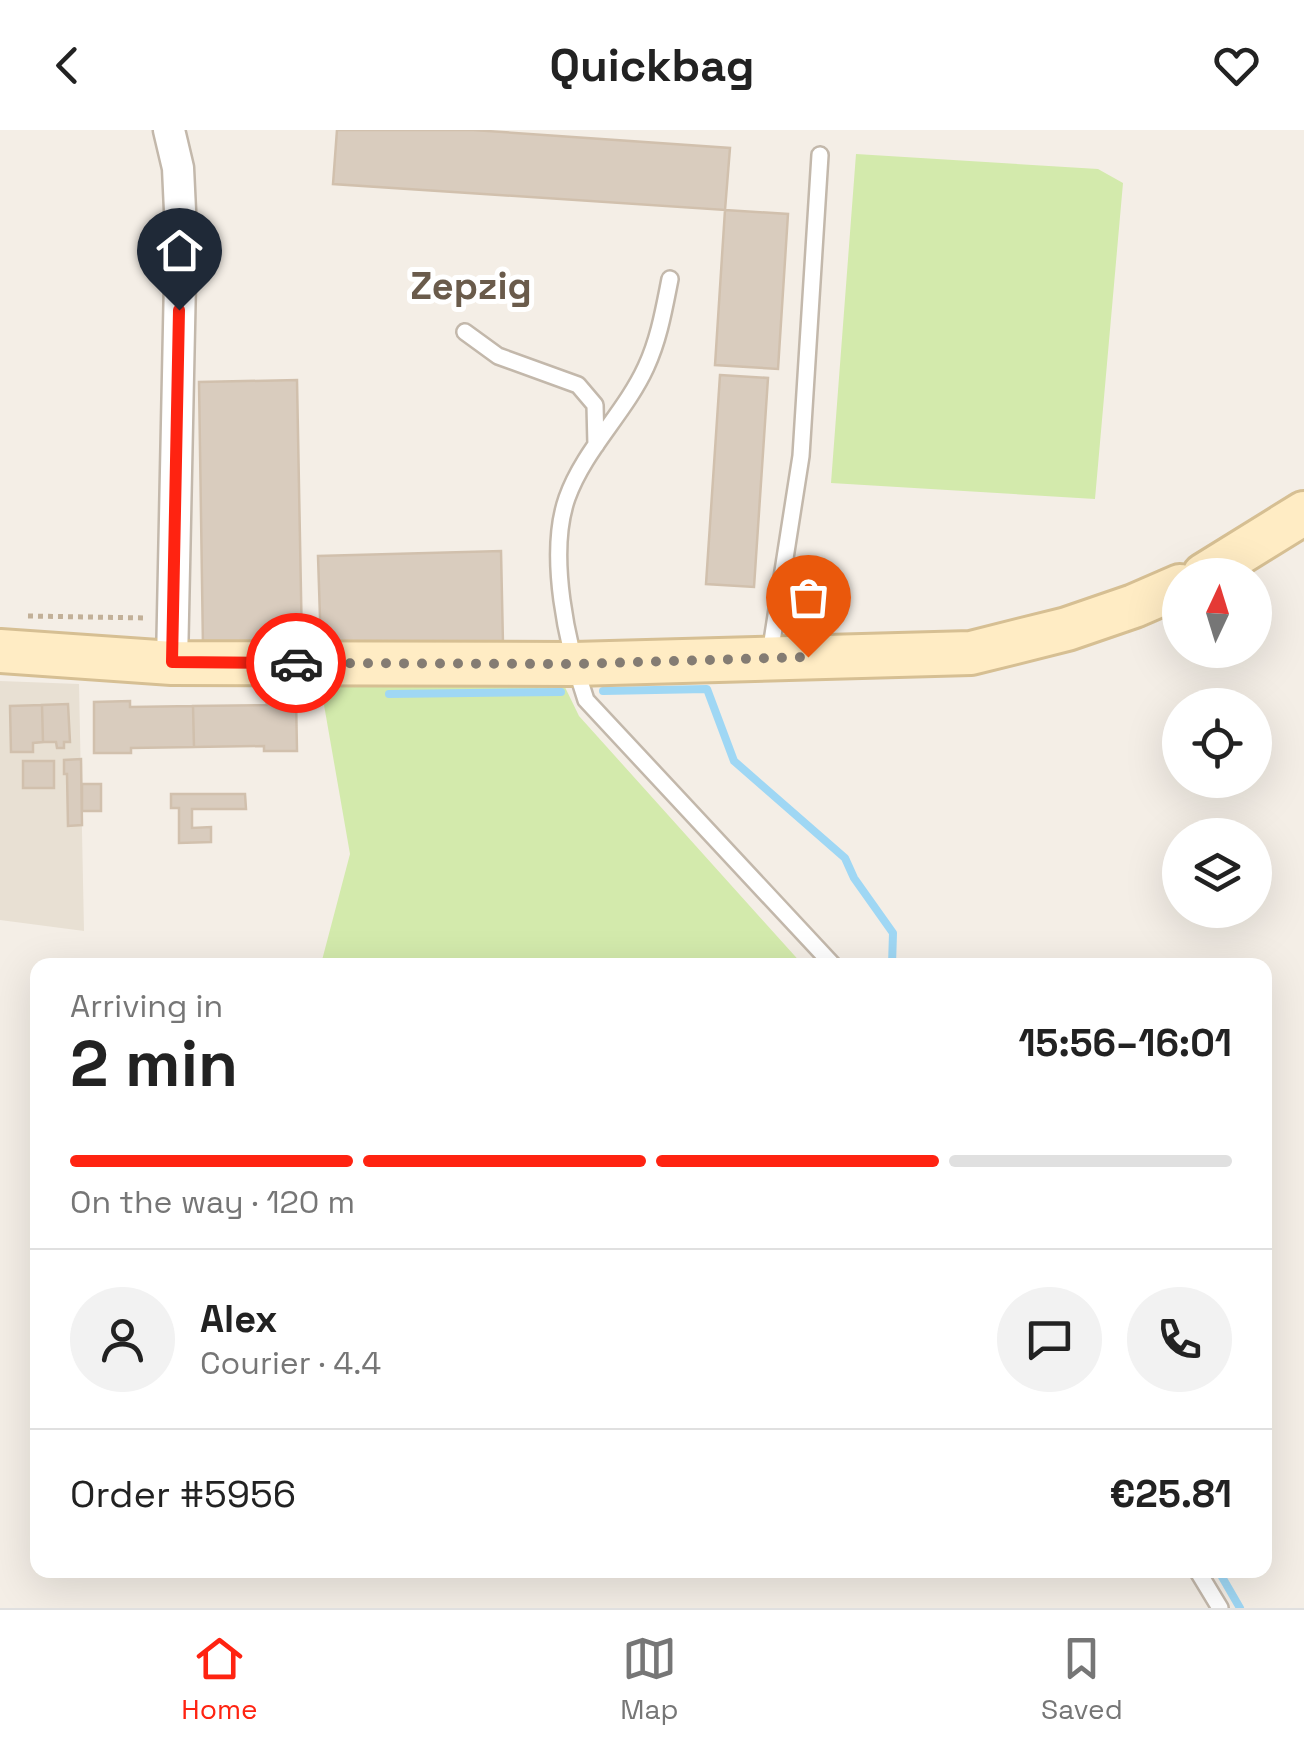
<!DOCTYPE html>
<html lang="en">
<head>
<meta charset="utf-8">
<style>
  body { margin:0; font-family:"Space Grotesk",sans-serif; background:#f2f2f2; color:#222; height:100vh; display:flex; flex-direction:column; font-size:38px; white-space:nowrap }
  * { box-sizing:border-box; margin:0 }
  p { font-size:32px; color:#767676 }
  .icon { flex:none; width:55px; height:55px; fill:none; stroke:currentColor; stroke-width:2; stroke-linecap:round; stroke-linejoin:round }
  .map { position:relative; flex:1; overflow:hidden }
  .details { position:absolute; left:30px; top:828px; width:1242px; height:620px; display:flex; flex-direction:column; background:#fff; border-radius:20px; box-shadow:0 10px 40px #0002 }
  .details>* { flex:none }
  .needle { width:65px; rotate:4deg }
  .buttons { position:absolute; left:1162px; top:428px; display:grid; gap:20px }
  .buttons a { display:grid; place-items:center; width:110px; height:110px; border-radius:50%; background:#fff; box-shadow:0 10px 40px #0002; font-size:50px }
  .pin { position:absolute; display:grid; place-items:center; width:85px; height:85px; color:#fff; margin:-102px -42px; border-radius:50% 50% 50% 0; rotate:-45deg; box-shadow:0 0 10px #0007 }
  .pin .icon { rotate:45deg }
  .courier { position:absolute; display:grid; place-items:center; width:100px; height:100px; margin:-50px; border:8px solid #ff2311; border-radius:50%; background:#fff; color:#222; box-shadow:0 2px 12px #0007 }
  .summary em { font-style:normal; font-weight:700 }
  .summary div { display:flex; flex-direction:column-reverse }
  .summary { display:flex; align-items:center; justify-content:space-between; height:170px; padding:0 40px }
  h1 { font-size:65px; font-weight:700; line-height:75px }
  .bar { display:grid; grid-template-columns:repeat(4,1fr); gap:15px 10px; align-content:center; height:120px; padding:0 40px }
  .bar i { height:12px; border-radius:8px; background:#e0e0e0 }
  .bar .on { background:#ff2311 }
  .bar p { grid-column:span 4 }
  .line { display:flex; align-items:center; gap:25px; padding:0 40px; border-top:2px solid #e0e0e0 }
  .line div { flex:1 }
  .round { display:grid; place-items:center; flex:none; width:105px; height:105px; border-radius:52px; background:#f2f2f2 }
  header { display:flex; justify-content:space-between; align-items:center; height:130px; padding:0 40px; background:#fff; font-size:45px; font-weight:700 }
  .menu { display:flex; justify-content:space-around; align-items:center; height:140px; border-top:2px solid #e0e0e0; background:#fff; font-size:28px; color:#767676 }
  .menu a { display:grid; justify-items:center; gap:5px }
  .menu .on { color:#ff2311 }
  .map>svg:first-child { display:block }
  .residential { fill:#e8e0d3 }
  .green { fill:#d3eaac }
  .lines { fill:none; stroke-linecap:round; stroke-linejoin:round }
  .stream { stroke:#9fd7f4; stroke-width:8 }
  .building { fill:#d9ccbe; stroke:#d1c0ad; stroke-width:2.5 }
  .lane-casing { stroke:#c3b8ab; stroke-width:20 }
  .street-casing { stroke:#c3b8ab; stroke-width:35 }
  .secondary-casing { stroke:#d6bf93; stroke-width:48 }
  .path { stroke:#c2b098; stroke-width:5; stroke-dasharray:5 5; stroke-linecap:butt }
  .lane { stroke:#fff; stroke-width:15 }
  .street { stroke:#fff; stroke-width:30 }
  .secondary { stroke:#ffecc4; stroke-width:42 }
  .done { stroke:#847c73; stroke-width:10; stroke-dasharray:0 18 }
  .route { stroke:#ff2311; stroke-width:12 }
  .labels { text-anchor:middle; dominant-baseline:central; stroke-width:10; stroke-linejoin:round; paint-order:stroke }
  .quarter-label { font-size:38px; font-weight:bold; fill:#6a5b4b; stroke:#fff }
</style>
</head>
<body>
<header><svg class="icon" aria-label="back" viewBox="0 0 24 24"><path d="M15 5l-7 7 7 7"/></svg>Quickbag<svg class="icon" aria-label="heart" viewBox="0 0 24 24"><path d="M12 20l-8-8c-3-5 5-10 8-4 3-6 11-1 8 4z"/></svg></header>
<div class="map">
<svg width="1304" height="1478" viewBox="0 0 1304 1478">
  <rect width="100%" height="100%" fill="#f4eee6"/>
  <!-- residential -->
  <path class="residential" d="M0 551 79 554 84 801 0 790Z"/>
  <!-- green -->
  <path class="green" d="M856 24 1098 39 1123 53 1095 369 831 353Z
    M562 551 579 586 803 835 321 834 350 724 320 552Z"/>
  <g class="lines">
    <!-- stream -->
    <path class="stream" d="M603 561 707 559 734 631 845 728 854 748 893 803 892 835
      M389 564 561 562
      M1218 1440 1240 1478"/>
  </g>
  <!-- building -->
  <path class="building" d="M337 0H473L730 18 725 80 333 54Z
    M725 80 788 84 778 239 715 235Z
    M720 245 768 248 754 457 706 454Z
    M297 250 302 516 203 517 199 252Z
    M501 421 503 514 321 518 318 426Z
    M266 568H296L297 621H264V616L194 617 193 576 267 575Z
    M130 571V577L193 576 194 617 131 618V623H94V572Z
    M68 574 70 612H64V618H57L56 612H43L42 575Z
    M42 575 43 612 33 613V622H11L10 576Z
    M81 629 82 695 68 696 67 644H64V630Z
    M23 631H54V658H23Z
    M82 654H101V681H82Z
    M171 664H245L246 679H192V698L211 697V712L179 713V678H171Z"/>
  <g class="lines">
    <!-- lane casing -->
    <g class="lane-casing">
      <path id="lane" d="M670 149C664 179 659 209 646 237 625 283 584 320 567 368 547 425 567 515 586 570L833 835
        M465 202 498 226 578 255 595 275 596 315
        M770 524 801 326 820 25
        M1197 1440 1220 1478"/>
    </g>
    <!-- street casing -->
    <g class="street-casing">
      <path id="street" d="M169 0 178 38 181 102 172 533"/>
    </g>
    <!-- secondary casing -->
    <g class="secondary-casing">
      <path id="secondary" d="M1204 445 1304 383
        M0 521 172 533 574 534 971 523 1067 499 1134 476 1180 456"/>
    </g>
    <!-- path -->
    <path class="path" d="M28 486 147 488"/>
    <!-- lane -->
    <use href="#lane" class="lane"/>
    <!-- street -->
    <use href="#street" class="street"/>
    <!-- secondary -->
    <use href="#secondary" class="secondary"/>
  </g>
  <g class="lines">
    <!-- done -->
    <path class="done" d="M296 533 574 534 808 527"/>
    <!-- route -->
    <path class="route" d="M179 180 172 532 296 533"/>
  </g>
  <g class="labels">
    <!-- quarter labels -->
    <g class="quarter-label">
      <text x="471" y="156">Zepzig</text>
    </g>
  </g>
</svg>
<div class="buttons">
<a><svg class="needle" viewBox="-14 -14 28 28"><path d="M0-13l5 13h-10z" fill="#e53935"/><path d="M0 13l5-13h-10z" fill="#767676"/></svg></a>
<a><svg class="icon" aria-label="locate" viewBox="0 0 24 24"><circle cx="12" cy="12" r="6"/><path d="M12 2v4M12 18v4M2 12h4M18 12h4"/></svg></a>
<a><svg class="icon" aria-label="layers" viewBox="0 0 24 24"><path d="M12 4l9 5-9 5-9-5zM3 14l9 5 9-5"/></svg></a>
</div>
<div class="pin" style="left:808px;top:527px;background:#ea580c"><svg class="icon" aria-label="bag" viewBox="0 0 24 24"><path d="M5 8h14l-1 12H6zM9 8a3 3 0 0 1 6 0"/></svg></div>
<div class="pin" style="left:179px;top:180px;background:#1f2937"><svg class="icon" aria-label="home" viewBox="0 0 24 24"><path d="M3 11l9-7 9 7M6 9v11h12V9"/></svg></div>
<div class="courier" style="left:296px;top:533px"><svg class="icon" aria-label="car" viewBox="0 0 24 24"><path d="M5 17H2v-5l4-1 3-4h7l3 4 3 1v5h-3M9 17h6M6 11h13"/><circle cx="7" cy="17" r="2"/><circle cx="17" cy="17" r="2"/></svg></div>
<section class="details">
<div class="summary"><div><h1>2 min</h1><p>Arriving in</p></div><em>15:56–16:01</em></div>
<div class="bar"><i class="on"></i><i class="on"></i><i class="on"></i><i></i><p>On the way · 120 m</p></div>
<div class="line" style="height:180px"><a class="round"><svg class="icon" aria-label="person" viewBox="0 0 24 24"><circle cx="12" cy="8" r="4"/><path d="M4 21q1-7 8-7t8 7"/></svg></a><div><b>Alex</b><p>Courier · 4.4</p></div><a class="round"><svg class="icon" aria-label="chat" viewBox="0 0 24 24"><path d="M4 5h16v11H9l-5 4z"/></svg></a><a class="round"><svg class="icon" aria-label="phone" viewBox="0 0 24 24"><path d="M5 4h4l2 5-3 2q2 4 5 5l2-3 5 2v4C11 20 4 13 5 4z"/></svg></a></div>
<div class="line" style="height:130px"><div>Order #5956</div><b>€25.81</b></div>
</section>
</div>
<nav class="menu">
<a class="on"><svg class="icon" aria-label="home" viewBox="0 0 24 24"><path d="M3 11l9-7 9 7M6 9v11h12V9"/></svg>Home</a>
<a><svg class="icon" aria-label="map" viewBox="0 0 24 24"><path d="M3 6l6-2 6 2 6-2v14l-6 2-6-2-6 2zM9 4v14M15 6v14"/></svg>Map</a>
<a><svg class="icon" aria-label="saved" viewBox="0 0 24 24"><path d="M7 4h10v16l-5-4-5 4z"/></svg>Saved</a>
</nav>
</body>
</html>
